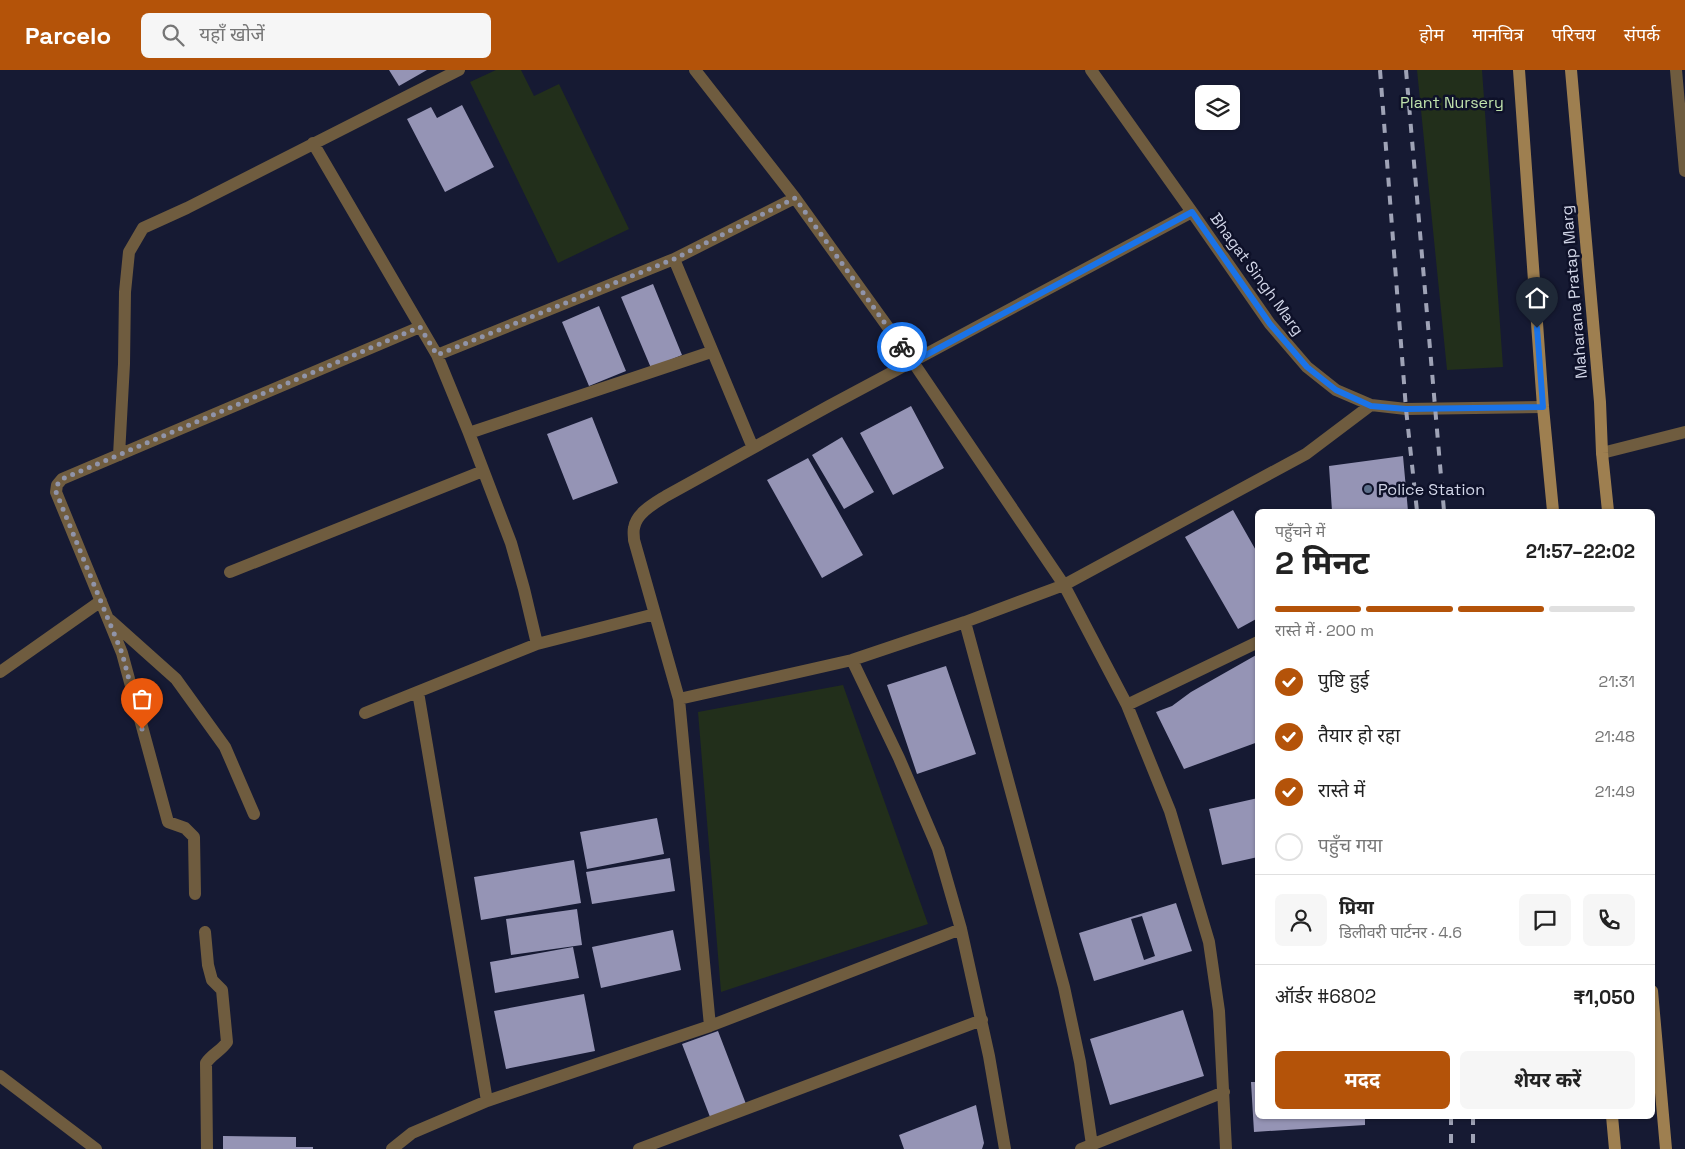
<!DOCTYPE html>
<html lang="hi">
<head>
<meta charset="utf-8">
<style>
  body { margin:0; font-family:"Space Grotesk","Noto Sans Devanagari",sans-serif; background:#f6f6f6; color:#222; height:100vh; display:flex; flex-direction:column; font-size:19px; white-space:nowrap }
  * { box-sizing:border-box; margin:0 }
  p { font-size:16px; color:#767676 }
  .icon { flex:none; width:28px; height:28px; fill:none; stroke:currentColor; stroke-width:2; stroke-linecap:round; stroke-linejoin:round }
  .map { position:relative; flex:1; overflow:hidden }
  .drawer { position:absolute; left:1255px; top:439px; width:400px; height:610px; display:flex; flex-direction:column; background:#fff; border-radius:8px; box-shadow:0 1px 4px #0004 }
  .drawer>* { flex:none }
  .fabs { position:absolute; left:1195px; top:15px; display:grid; gap:10px }
  .fabs a { display:grid; place-items:center; width:45px; height:45px; border-radius:8px; background:#fff; box-shadow:0 1px 4px #0004; font-size:25px }
  .pin { position:absolute; display:grid; place-items:center; width:42px; height:42px; color:#fff; margin:-51px -21px; border-radius:50% 50% 50% 0; rotate:-45deg; box-shadow:0 0 5px #0007 }
  .pin .icon { rotate:45deg }
  .courier { position:absolute; display:grid; place-items:center; width:50px; height:50px; margin:-25px; border:4px solid #1a73e8; border-radius:50%; background:#fff; color:#222; box-shadow:0 1px 6px #0007 }
  .overview em { font-style:normal; font-weight:700 }
  .overview div { display:flex; flex-direction:column-reverse }
  .overview { display:flex; align-items:center; justify-content:space-between; height:85px; padding:0 20px }
  h1 { font-size:32px; font-weight:700; line-height:38px }
  .bar { display:grid; grid-template-columns:repeat(4,1fr); gap:8px 5px; align-content:center; height:60px; padding:0 20px }
  .bar i { height:6px; border-radius:4px; background:#e0e0e0 }
  .bar .selected { background:#b45309 }
  .bar p { grid-column:span 4 }
  .line { display:flex; align-items:center; gap:12px; padding:0 20px; border-top:1px solid #e0e0e0 }
  .line div { flex:1 }
  .round { display:grid; place-items:center; flex:none; width:52px; height:52px; border-radius:8px; background:#f6f6f6 }
  ol { padding:0 20px; list-style:none }
  li { display:flex; align-items:center; gap:15px; height:55px }
  li p { margin-inline-start:auto }
  li .icon { padding:5px; border-radius:50%; background:#b45309; color:#fff; stroke-width:4 }
  li:last-child { color:#767676 }
  li i { width:28px; height:28px; border:2px solid #e0e0e0; border-radius:50% }
  .primary-button { display:flex; gap:10px; margin-top:auto; padding:10px 20px }
  .primary-button a { flex:1; height:58px; border-radius:8px; background:#b45309; color:#fff; font-size:20px; font-weight:700; line-height:58px; text-align:center }
  .primary-button a+a { background:#f6f6f6; color:#222 }
  header { display:flex; align-items:center; gap:30px; box-sizing:border-box; height:70px; padding:0 25px; background:#b45309; color:#fff }
  header strong { font-size:24px }
  nav { display:flex; gap:28px; margin-inline-start:auto; font-size:18px }
  .search { width:350px; height:45px; background:#f6f6f6; display:flex; align-items:center; gap:12px; box-sizing:border-box; padding:0 18px; border-radius:8px; color:#767676; font-size:19px }
  .map>svg:first-child { display:block }
  .green { fill:#222f1b }
  .building { fill:#9594b5; fill-rule:evenodd }
  .lines { fill:none; stroke-linecap:round; stroke-linejoin:round }
  .minor { stroke:#6f5c3f; stroke-width:12 }
  .tertiary { stroke:#6f5c3f; stroke-width:12 }
  .secondary { stroke:#9e7f50; stroke-width:12 }
  .rail { stroke:#9fa3b6; stroke-width:4; stroke-dasharray:9 9; stroke-linecap:butt }
  .done { stroke:#9094a9; stroke-width:5; stroke-dasharray:0 9 }
  .route { stroke:#1a73e8; stroke-width:6 }
  .service-dot { fill:#5c6f8a; stroke:#0e1129; stroke-width:2 }
  .labels { text-anchor:middle; dominant-baseline:central; stroke-width:5; stroke-linejoin:round; paint-order:stroke }
  .park-label { font-size:16px; fill:#bfe1ac; stroke:#0e1129 }
  .street-label { font-size:16px; fill:#d2d6e8; stroke:#0e1129 }
  .poi-label { font-size:16px; fill:#d2d6e8; stroke:#0e1129; text-anchor:start }
</style>
</head>
<body>
<header>
<strong>Parcelo</strong>
<div class="search"><svg class="icon" aria-label="search" viewBox="0 0 24 24"><circle cx="10" cy="10" r="6"/><path d="M15 15l6 6"/></svg>यहाँ खोजें</div>
<nav><a>होम</a><a>मानचित्र</a><a>परिचय</a><a>संपर्क</a></nav>
</header>
<div class="map">
<svg width="1685" height="1079" viewBox="0 0 1685 1079">
  <rect width="100%" height="100%" fill="#161a33"/>
  <!-- green -->
  <path class="green" d="M496 0H521L534 26 559 14 629 159 558 193 470 12Z
    M1417 0H1482L1503 297 1447 300Z
    M843 615 928 854 721 922 698 642Z"/>
  <!-- building -->
  <path class="building" d="M389 0H427L399 16Z
    M462 35 494 97 445 122 407 49 431 37 437 48Z
    M653 214 682 285 651 298 621 227Z
    M599 236 626 301 589 316 562 252Z
    M911 336 944 398 893 425 860 363Z
    M592 347 618 413 573 430 547 364Z
    M842 367 874 422 844 439 812 385Z
    M1403 386 1408 441H1332L1329 396Z
    M808 388 863 485 822 508 767 410Z
    M1233 440 1258 484V548L1238 559 1185 467Z
    M1258 584V672L1184 699 1156 642 1172 636 1191 622Z
    M946 596 976 684 917 704 887 615Z
    M1258 728V787L1222 795 1209 739Z
    M657 748 664 784 587 799 580 762Z
    M670 788 675 821 592 834 586 802Z
    M574 790 581 833 481 850 474 807Z
    M1176 833 1192 881 1094 911 1079 863ZM1142 846 1155 886 1144 890 1131 849Z
    M577 839 582 875 511 885 506 849Z
    M673 860 681 900 601 918 592 877Z
    M573 877 579 908 495 923 490 892Z
    M584 924 595 981 506 999 494 941Z
    M1183 940 1204 1006 1110 1035 1090 969Z
    M718 961 746 1034 710 1047 682 974Z
    M1251 1012H1258V1046H1365V1055L1254 1062Z
    M976 1035 984 1073 982 1079H904L899 1065Z
    M223 1066 296 1067V1077H313V1079H223Z"/>
  <g class="lines">
    <!-- minor -->
    <path class="minor" d="M695 0 795 128 913 292 1064 515 1127 635 1170 741 1209 872 1219 941 1226 1079
      M1091 0 1192 142 1270 254 1307 297 1336 320 1371 335 1406 339 1543 337
      M1676 0 1685 101
      M313 73 437 285 469 363 511 473 524 519 537 574
      M674 189 753 378
      M437 285 674 189 795 128
      M469 363 711 282
      M119 385 124 294 125 222 129 182 143 158 187 138 459 0
      M230 502 483 401
      M110 550 176 609 225 677 254 744
      M965 552 1064 917 1080 992 1092 1075
      M852 590 899 688 938 779 961 859 989 986 1005 1079
      M0 602 101 531
      M418 622 487 1031
      M679 629 852 590 965 552 1064 515 1306 384 1371 335
      M1127 635 1258 572
      M365 643 537 574 655 544
      M195 824 194 767 185 758 168 752 122 583 56 422 57 415 62 409 420 257
      M205 862 208 895 212 910 222 920 227 972C221 981 212 984 206 993L207 1079
      M710 956 679 629 634 470C634 466 633 462 634 458 636 443 655 433 666 426L829 336 1192 142
      M0 1006 96 1079
      M392 1079 412 1063 487 1031 710 956 961 859
      M639 1079 982 950
      M1081 1079 1224 1022"/>
    <!-- tertiary -->
    <path class="tertiary" d="M1602 383 1685 362"/>
    <!-- secondary -->
    <path class="secondary" d="M1519 0 1543 337 1553 441
      M1571 0 1600 332 1602 383 1608 441
      M1652 921 1666 1079
      M1612 1046 1615 1079"/>
    <!-- rail -->
    <path class="rail" d="M1380 0 1406 339 1417 441
      M1406 0 1444 441
      M1451 1046V1079
      M1473 1046V1079"/>
  </g>
  <g class="lines">
    <!-- done -->
    <path class="done" d="M142 659 122 583 56 422 57 415 62 409 420 257 437 285 674 189 795 128 902 277"/>
    <!-- route -->
    <path class="route" d="M902 277 913 292 1192 142 1270 254 1307 297 1336 320 1371 336 1406 339 1543 337 1537 258"/>
  </g>
  <!-- markers -->
  <circle class="service-dot" cx="1368" cy="419" r="5"/>
  <g class="labels">
    <!-- park labels -->
    <g class="park-label">
      <text x="1452" y="32">Plant Nursery</text>
    </g>
    <!-- street labels -->
    <g class="street-label">
      <text transform="translate(1257 204) rotate(54)">Bhagat Singh Marg</text>
      <text transform="translate(1574 222) rotate(-95)">Maharana Pratap Marg</text>
    </g>
    <!-- poi labels -->
    <g class="poi-label">
      <text x="1378" y="419">Police Station</text>
    </g>
  </g>
</svg>
<div class="fabs">
<a><svg class="icon" aria-label="layers" viewBox="0 0 24 24"><path d="M12 4l9 5-9 5-9-5zM3 14l9 5 9-5"/></svg></a>
</div>
<div class="pin" style="left:142px;top:659px;background:#ea580c"><svg class="icon" aria-label="bag" viewBox="0 0 24 24"><path d="M5 8h14l-1 12H6zM9 8a3 3 0 0 1 6 0"/></svg></div>
<div class="pin" style="left:1537px;top:258px;background:#1f2937"><svg class="icon" aria-label="home" viewBox="0 0 24 24"><path d="M3 11l9-7 9 7M6 9v11h12V9"/></svg></div>
<div class="courier" style="left:902px;top:277px"><svg class="icon" aria-label="bike" viewBox="0 0 24 24"><circle cx="6" cy="16" r="4"/><circle cx="18" cy="16" r="4"/><path d="M6 16l4-8h5l3 8M10 8l3 8H6M13 5h3"/></svg></div>
<section class="drawer">
<div class="overview"><div><h1>2 मिनट</h1><p>पहुँचने में</p></div><em>21:57–22:02</em></div>
<div class="bar"><i class="selected"></i><i class="selected"></i><i class="selected"></i><i></i><p>रास्ते में · 200 m</p></div>
<ol>
<li><svg class="icon" aria-label="check" viewBox="0 0 24 24"><path d="M5 12l5 5 9-10"/></svg>पुष्टि हुई<p>21:31</p></li>
<li><svg class="icon" aria-label="check" viewBox="0 0 24 24"><path d="M5 12l5 5 9-10"/></svg>तैयार हो रहा<p>21:48</p></li>
<li><svg class="icon" aria-label="check" viewBox="0 0 24 24"><path d="M5 12l5 5 9-10"/></svg>रास्ते में<p>21:49</p></li>
<li><i></i>पहुँच गया</li>
</ol>
<div class="line" style="height:90px"><a class="round"><svg class="icon" aria-label="person" viewBox="0 0 24 24"><circle cx="12" cy="8" r="4"/><path d="M4 21q1-7 8-7t8 7"/></svg></a><div><b>प्रिया</b><p>डिलीवरी पार्टनर · 4.6</p></div><a class="round"><svg class="icon" aria-label="chat" viewBox="0 0 24 24"><path d="M4 5h16v11H9l-5 4z"/></svg></a><a class="round"><svg class="icon" aria-label="phone" viewBox="0 0 24 24"><path d="M5 4h4l2 5-3 2q2 4 5 5l2-3 5 2v4C11 20 4 13 5 4z"/></svg></a></div>
<div class="line" style="height:65px"><div>ऑर्डर #6802</div><b>₹1,050</b></div>
<div class="primary-button"><a>मदद</a><a>शेयर करें</a></div>
</section>
</div>
</body>
</html>
